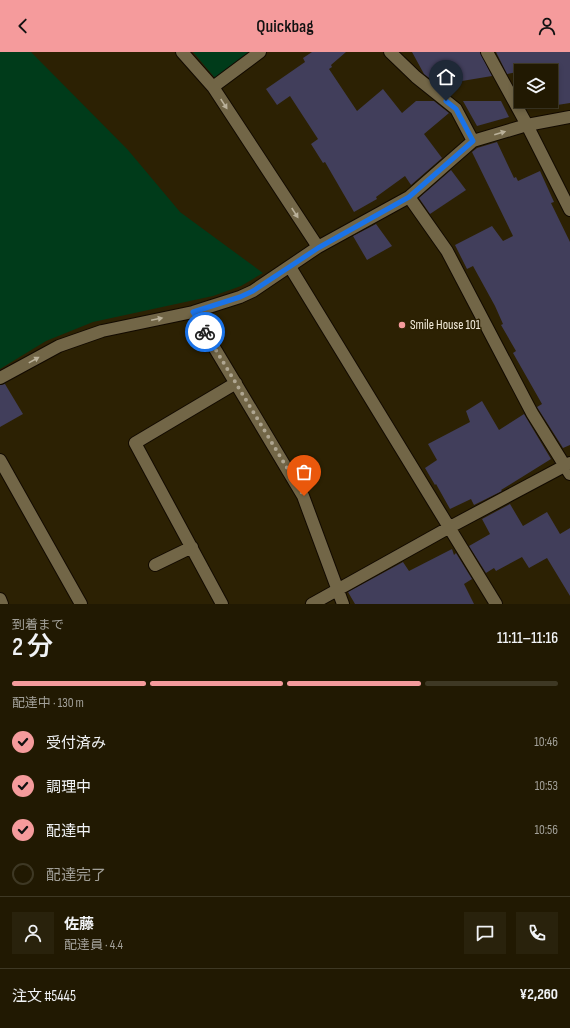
<!DOCTYPE html>
<html lang="ja">
<head>
<meta charset="utf-8">
<style>
  body { margin:0; font-family:"Sofia Sans Condensed","Noto Sans JP",sans-serif; background:#29220c; color:#f1f3f6; height:100vh; display:flex; flex-direction:column; font-size:15px; white-space:nowrap }
  * { box-sizing:border-box; margin:0 }
  p { font-size:13px; color:#a2a099 }
  .icon { flex:none; width:22px; height:22px; fill:none; stroke:currentColor; stroke-width:2; stroke-linecap:round; stroke-linejoin:round }
  .map { position:relative; height:552px; overflow:hidden }
  .panel { display:flex; flex-direction:column; background:#211902; flex:1 }
  .panel>* { flex:none }
  .fabs { position:absolute; left:514px; top:12px; display:grid; gap:8px }
  .fabs a { display:grid; place-items:center; width:44px; height:44px; border-radius:0px; background:#211902; box-shadow:0 2px 6px #0003,0 0 0 1px #3e3824; font-size:20px }
  .pin { position:absolute; display:grid; place-items:center; width:34px; height:34px; color:#fff; margin:-41px -17px; border-radius:50% 50% 50% 0; rotate:-45deg; box-shadow:0 0 4px #0007 }
  .pin .icon { rotate:45deg }
  .courier { position:absolute; display:grid; place-items:center; width:40px; height:40px; margin:-20px; border:3px solid #1a73e8; border-radius:50%; background:#fff; color:#222; box-shadow:0 1px 5px #0007 }
  .overview em { font-style:normal; font-weight:600 }
  .overview div { display:flex; flex-direction:column-reverse }
  .overview { display:flex; align-items:center; justify-content:space-between; height:68px; padding:0 12px }
  h1 { font-size:26px; font-weight:600; line-height:30px }
  .bar { display:grid; grid-template-columns:repeat(4,1fr); gap:6px 4px; align-content:center; height:48px; padding:0 12px }
  .bar i { height:5px; border-radius:3px; background:#3e3824 }
  .bar .on { background:#f59b9c }
  .bar p { grid-column:span 4 }
  .line { display:flex; align-items:center; gap:10px; padding:0 12px; border-top:1px solid #3e3824 }
  .line div { flex:1 }
  .round { display:grid; place-items:center; flex:none; width:42px; height:42px; border-radius:0px; background:#29220c }
  ol { padding:0 12px; list-style:none }
  li { display:flex; align-items:center; gap:12px; height:44px }
  li p { margin-inline-start:auto }
  li .icon { padding:4px; border-radius:50%; background:#f59b9c; color:#111; stroke-width:4 }
  li:last-child { color:#a2a099 }
  li i { width:22px; height:22px; border:2px solid #3e3824; border-radius:50% }
  header { display:flex; justify-content:space-between; align-items:center; height:52px; padding:0 12px; background:#f59b9c; color:#111; font-size:18px; font-weight:600 }
  .map>svg:first-child { display:block }
  .green { fill:#003b1a }
  .building { fill:#413e5b }
  .lines { fill:none; stroke-linecap:round; stroke-linejoin:round }
  .minor-casing { stroke:#120a00; stroke-width:14 }
  .minor { stroke:#726647; stroke-width:12 }
  .oneway { fill:#bab19a }
  .done { stroke:#afa691; stroke-width:4; stroke-dasharray:0 7.2 }
  .route { stroke:#1a73e8; stroke-width:5 }
  .poi-dot { fill:#f59b9c; stroke:#2c2103; stroke-width:1.5 }
  .labels { text-anchor:middle; dominant-baseline:central; stroke-width:3; stroke-linejoin:round; paint-order:stroke }
  .poi-label { font-size:13px; fill:#f5eedd; stroke:#2c2103; text-anchor:start }
</style>
</head>
<body>
<header><svg class="icon" aria-label="back" viewBox="0 0 24 24"><path d="M15 5l-7 7 7 7"/></svg>Quickbag<svg class="icon" aria-label="person" viewBox="0 0 24 24"><circle cx="12" cy="8" r="4"/><path d="M4 21q1-7 8-7t8 7"/></svg></header>
<div class="map">
<svg width="570" height="552" viewBox="0 0 570 552">
  <rect width="100%" height="100%" fill="#2c2103"/>
  <!-- green -->
  <path class="green" d="M0 0H31L128 98 180 160 263 221 241 234 213 244 93 270 46 289 0 317Z
    M193 0H251L215 26Z"/>
  <!-- building -->
  <path class="building" d="M312 0H346L331 13 332 15 329 17 357 59 383 37 402 61 416 49H434L449 61 424 82 442 106 411 133 405 124 376 145 377 147 354 160 325 110 323 111 311 92 318 87 290 44 277 53 266 37 305 10 303 6Z
    M412 0H480L492 24 438 33 424 22Z
    M496 0H570V51L551 54V14L507 22Z
    M463 49H501L509 65 477 74Z
    M497 90 514 126 516 125 518 129 540 119 554 150 551 151 570 190V393L563 396 537 355 542 352 513 301 516 299 501 273 503 272 495 254 473 214 467 217 455 193 492 174 503 189 513 184 472 100 477 96Z
    M451 118 466 138 430 162 419 146Z
    M376 172 392 194 367 208 353 184Z
    M5 332 23 362 0 375V333Z
    M482 349 499 378 524 362 551 407 501 438 502 439 474 453 471 447 450 457 436 432 435 433 425 416 437 408 428 392 470 370 466 359Z
    M510 452 523 474 547 460 560 482 570 476V544L547 506 529 516 522 505 496 519 494 516 486 521 469 494 490 482 482 467Z
    M452 497 454 503 456 501 472 527 464 532 474 552H355L348 540 403 510 409 519Z"/>
  <g class="lines">
    <!-- minor casing -->
    <g class="minor-casing">
      <path id="minor" d="M182 0 213 35 318 195
        M390 0 416 25 456 57 473 89
        M487 0 527 73 570 158
        M213 35 260 0
        M409 145 447 199 532 361 570 422
        M290 215 496 552
        M193 260 303 444 343 552
        M0 326 59 294 102 279 193 260 240 245 253 239 318 195 409 145 473 89 527 73 570 65
        M0 408 81 552
        M155 513 192 495
        M0 547 2 552
        M222 552 135 391 236 331
        M312 552 450 475 570 411"/>
    </g>
    <!-- minor -->
    <use href="#minor" class="minor"/>
  </g>
  <!-- one-way arrows -->
  <defs><path id="oneway-solid" d="M-6-.8H1V-3.2L6.5 0L1 3.2V.8H-6Z"/></defs>
  <g class="oneway">
    <use href="#oneway-solid" transform="translate(224 52) rotate(57)"/>
    <use href="#oneway-solid" transform="translate(500 81) rotate(-16)"/>
    <use href="#oneway-solid" transform="translate(295 161) rotate(57)"/>
    <use href="#oneway-solid" transform="translate(157 267) rotate(-12)"/>
    <use href="#oneway-solid" transform="translate(34 308) rotate(-29)"/>
  </g>
  <g class="lines">
    <!-- done -->
    <path class="done" d="M205 280 304 444"/>
    <!-- route -->
    <path class="route" d="M205 280 193 260 240 245 253 239 318 196 409 145 473 89 456 57 446 49"/>
  </g>
  <!-- markers -->
  <circle class="poi-dot" cx="402" cy="273" r="4"/>
  <g class="labels">
    <!-- poi labels -->
    <g class="poi-label">
      <text x="410" y="273">Smile House 101</text>
    </g>
  </g>
</svg>
<div class="fabs">
<a><svg class="icon" aria-label="layers" viewBox="0 0 24 24"><path d="M12 4l9 5-9 5-9-5zM3 14l9 5 9-5"/></svg></a>
</div>
<div class="pin" style="left:304px;top:444px;background:#ea580c"><svg class="icon" aria-label="bag" viewBox="0 0 24 24"><path d="M5 8h14l-1 12H6zM9 8a3 3 0 0 1 6 0"/></svg></div>
<div class="pin" style="left:446px;top:49px;background:#1f2937"><svg class="icon" aria-label="home" viewBox="0 0 24 24"><path d="M3 11l9-7 9 7M6 9v11h12V9"/></svg></div>
<div class="courier" style="left:205px;top:280px"><svg class="icon" aria-label="bike" viewBox="0 0 24 24"><circle cx="6" cy="16" r="4"/><circle cx="18" cy="16" r="4"/><path d="M6 16l4-8h5l3 8M10 8l3 8H6M13 5h3"/></svg></div>
</div>
<section class="panel">
<div class="overview"><div><h1>2 分</h1><p>到着まで</p></div><em>11:11–11:16</em></div>
<div class="bar"><i class="on"></i><i class="on"></i><i class="on"></i><i></i><p>配達中 · 130 m</p></div>
<ol>
<li><svg class="icon" aria-label="check" viewBox="0 0 24 24"><path d="M5 12l5 5 9-10"/></svg>受付済み<p>10:46</p></li>
<li><svg class="icon" aria-label="check" viewBox="0 0 24 24"><path d="M5 12l5 5 9-10"/></svg>調理中<p>10:53</p></li>
<li><svg class="icon" aria-label="check" viewBox="0 0 24 24"><path d="M5 12l5 5 9-10"/></svg>配達中<p>10:56</p></li>
<li><i></i>配達完了</li>
</ol>
<div class="line" style="height:72px"><a class="round"><svg class="icon" aria-label="person" viewBox="0 0 24 24"><circle cx="12" cy="8" r="4"/><path d="M4 21q1-7 8-7t8 7"/></svg></a><div><b>佐藤</b><p>配達員 · 4.4</p></div><a class="round"><svg class="icon" aria-label="chat" viewBox="0 0 24 24"><path d="M4 5h16v11H9l-5 4z"/></svg></a><a class="round"><svg class="icon" aria-label="phone" viewBox="0 0 24 24"><path d="M5 4h4l2 5-3 2q2 4 5 5l2-3 5 2v4C11 20 4 13 5 4z"/></svg></a></div>
<div class="line" style="height:52px"><div>注文 #5445</div><b>¥2,260</b></div>
</section>
</body>
</html>
